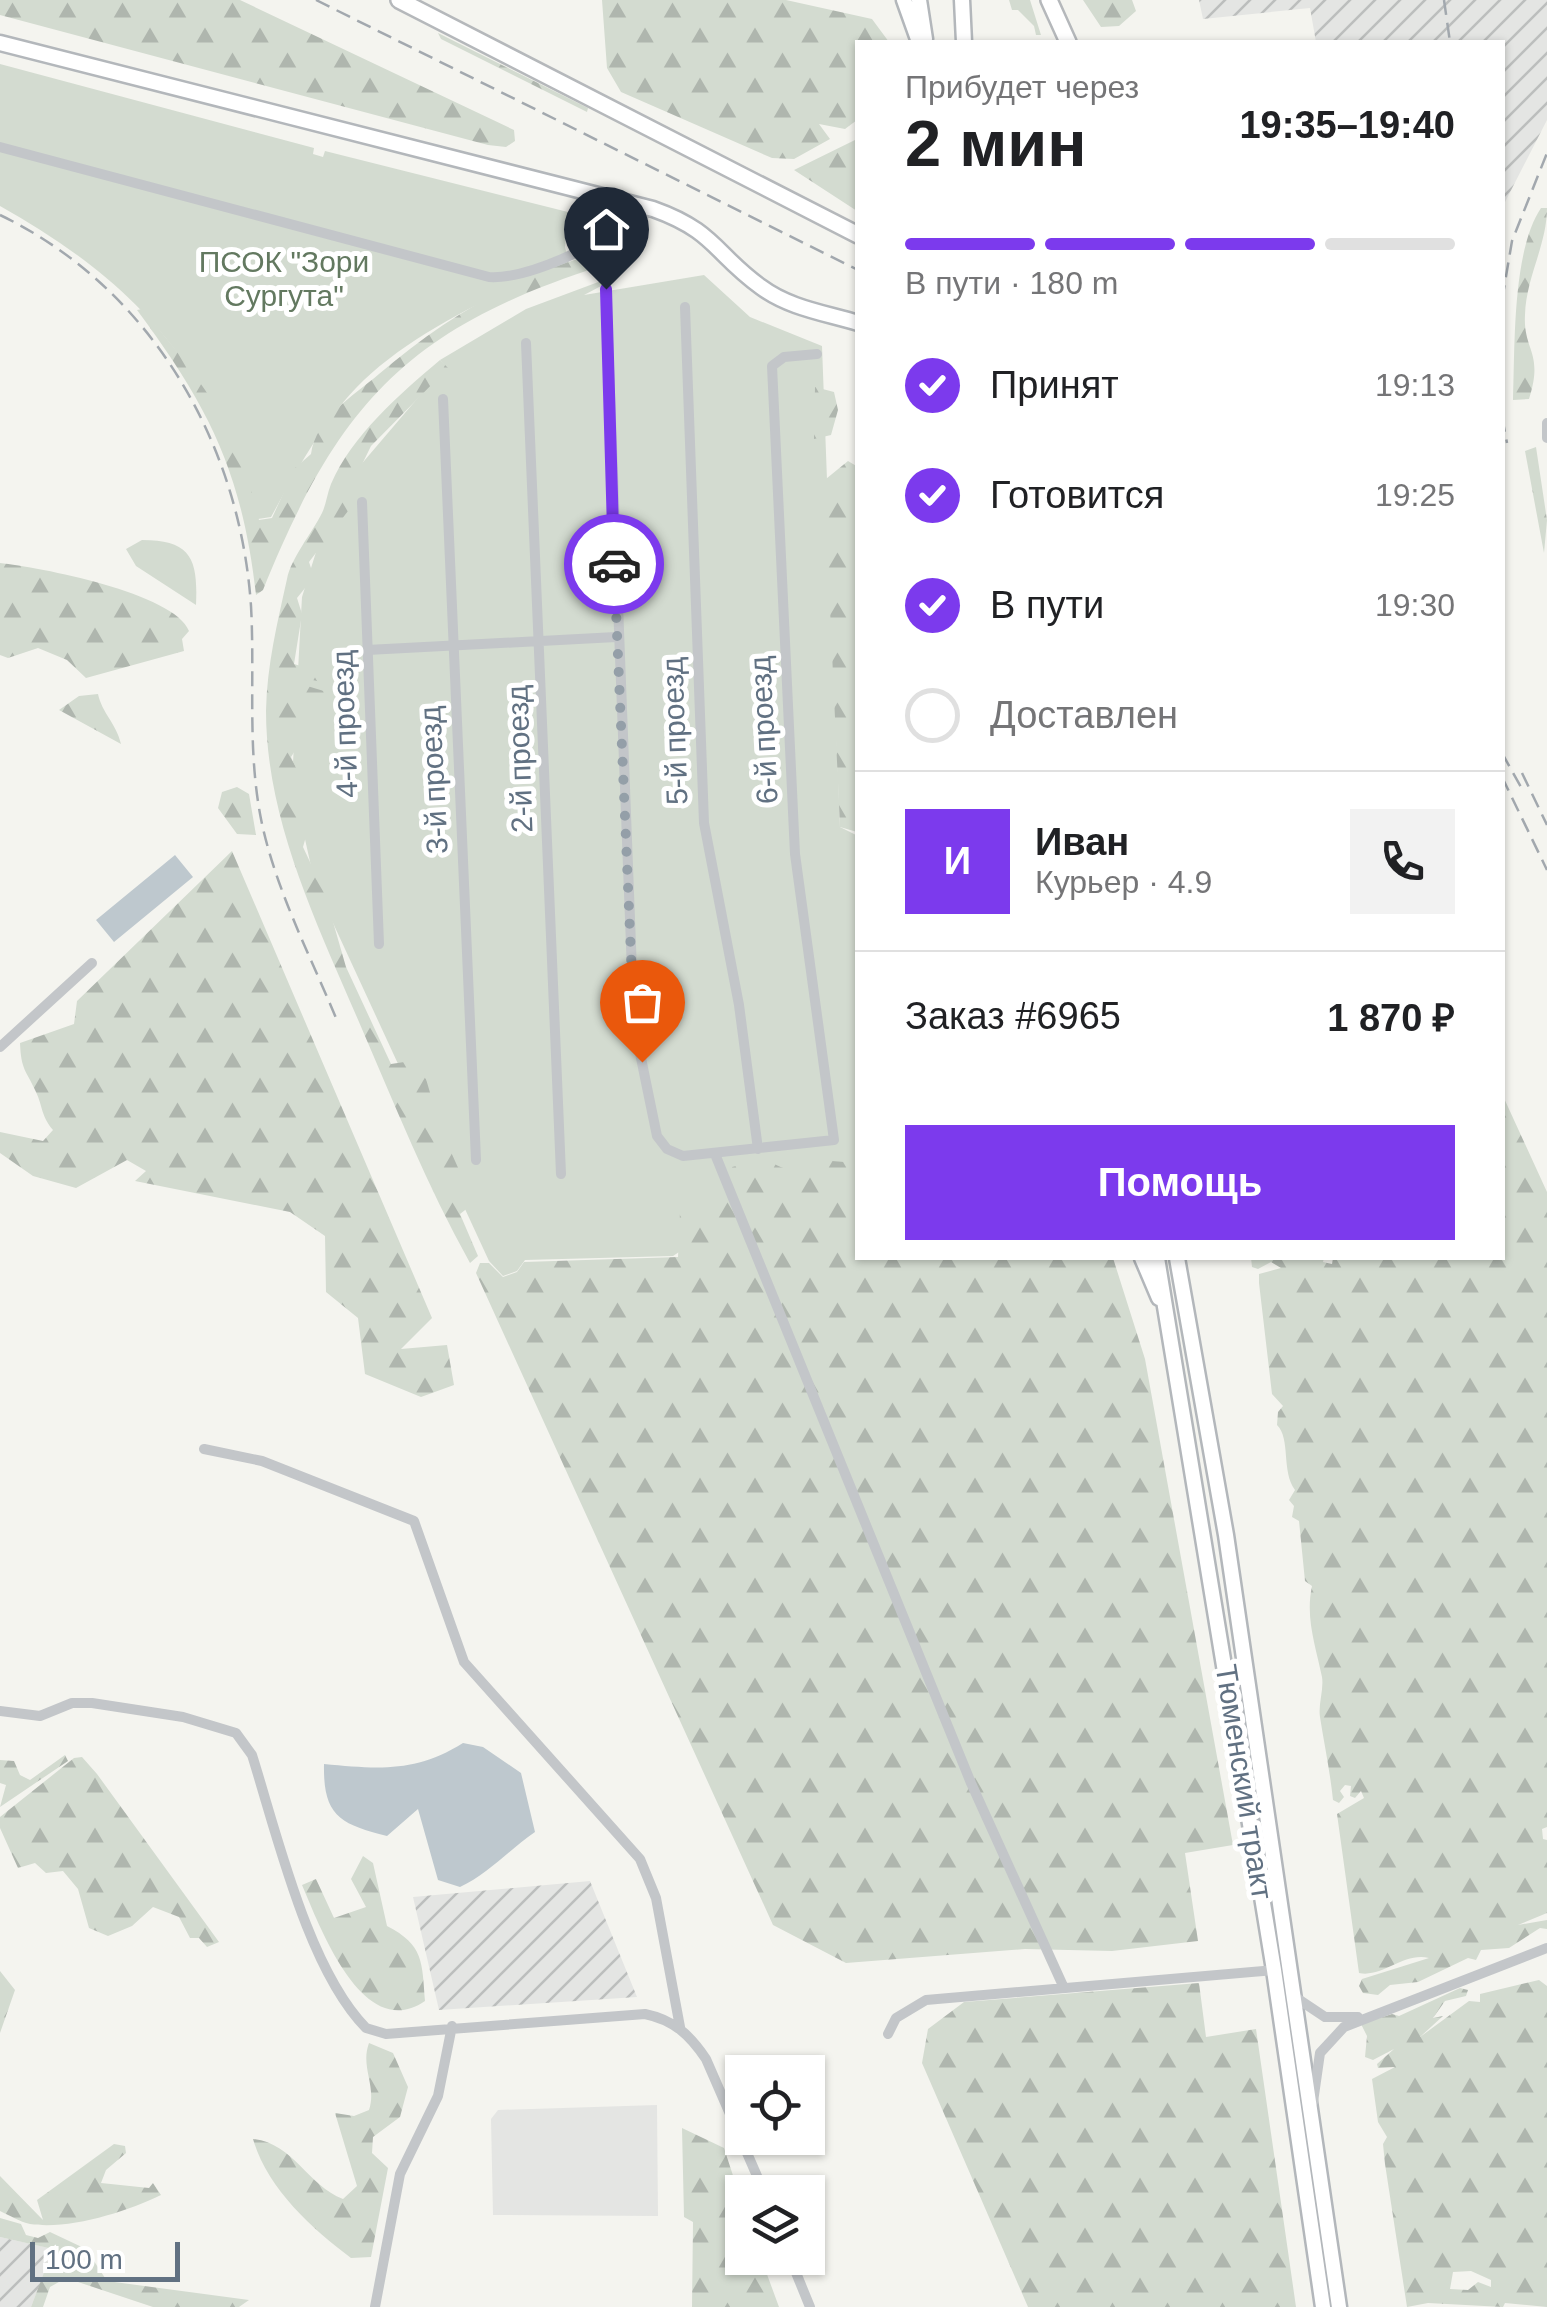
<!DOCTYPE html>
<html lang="ru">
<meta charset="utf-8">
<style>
:root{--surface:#fff;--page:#f2f2f2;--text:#202124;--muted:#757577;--line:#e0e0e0;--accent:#7c3aed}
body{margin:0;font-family:Helvetica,sans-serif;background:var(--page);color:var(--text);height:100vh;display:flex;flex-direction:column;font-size:38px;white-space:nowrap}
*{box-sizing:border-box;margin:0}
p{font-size:32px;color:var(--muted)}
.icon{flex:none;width:55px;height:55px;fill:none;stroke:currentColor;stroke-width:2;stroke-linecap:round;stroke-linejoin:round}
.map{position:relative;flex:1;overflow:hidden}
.sheet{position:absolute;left:855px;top:40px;width:650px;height:1220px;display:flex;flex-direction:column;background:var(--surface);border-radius:0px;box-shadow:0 2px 8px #0004}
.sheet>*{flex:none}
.controls{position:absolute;left:725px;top:2055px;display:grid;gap:20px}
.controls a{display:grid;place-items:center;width:100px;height:100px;border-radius:0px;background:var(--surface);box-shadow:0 2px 8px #0004;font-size:50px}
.scale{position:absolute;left:30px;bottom:25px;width:150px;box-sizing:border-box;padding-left:10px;border:5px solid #617182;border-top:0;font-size:28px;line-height:35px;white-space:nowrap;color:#617182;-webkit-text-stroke:8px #fff;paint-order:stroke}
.pin{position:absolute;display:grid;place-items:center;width:85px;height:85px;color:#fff;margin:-102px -42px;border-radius:50% 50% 50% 0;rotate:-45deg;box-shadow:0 0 10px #0007}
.pin .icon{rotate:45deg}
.courier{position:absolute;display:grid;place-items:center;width:100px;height:100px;margin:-50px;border:8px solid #7c3aed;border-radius:50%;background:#fff;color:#222;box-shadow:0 2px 12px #0007}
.summary em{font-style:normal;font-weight:700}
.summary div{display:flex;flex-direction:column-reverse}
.summary{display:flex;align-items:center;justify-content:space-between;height:170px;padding:0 50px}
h1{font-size:65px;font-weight:700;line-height:75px}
.bar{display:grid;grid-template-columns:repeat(4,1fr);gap:15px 10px;align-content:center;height:120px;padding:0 50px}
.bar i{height:12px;border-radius:8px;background:var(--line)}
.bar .selected{background:var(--accent)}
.bar p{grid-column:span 4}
.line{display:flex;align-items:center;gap:25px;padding:0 50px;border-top:2px solid var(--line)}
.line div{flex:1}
.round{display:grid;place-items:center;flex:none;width:105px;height:105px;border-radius:0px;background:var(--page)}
ol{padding:0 50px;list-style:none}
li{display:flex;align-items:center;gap:30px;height:110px}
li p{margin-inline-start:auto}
li .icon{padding:10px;border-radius:50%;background:var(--accent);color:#fff;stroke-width:4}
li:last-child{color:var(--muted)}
li i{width:55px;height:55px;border:5px solid var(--line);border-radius:50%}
.action{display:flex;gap:20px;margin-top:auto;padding:20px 50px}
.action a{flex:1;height:115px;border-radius:0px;background:var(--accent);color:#fff;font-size:40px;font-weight:700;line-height:115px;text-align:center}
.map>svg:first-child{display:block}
.built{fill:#e4e5e3}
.industrial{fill:url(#industrial-furrows)}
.green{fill:#d3dbd0}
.forest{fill:url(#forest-firs);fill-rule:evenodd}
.water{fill:#bec8ce}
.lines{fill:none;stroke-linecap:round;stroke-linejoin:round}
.major-casing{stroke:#b3b7bb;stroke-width:19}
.highway-casing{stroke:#b5b8bb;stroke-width:20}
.minor{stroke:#c3c6c9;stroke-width:10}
.major{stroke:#fff;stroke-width:14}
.highway{stroke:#fff;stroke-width:15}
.rail{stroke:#a2a8ae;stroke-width:2.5;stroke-dasharray:15 8;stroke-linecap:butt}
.done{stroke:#949fa8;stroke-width:10;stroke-dasharray:0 18}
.route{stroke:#7c3aed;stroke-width:12}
.labels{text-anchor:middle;stroke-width:10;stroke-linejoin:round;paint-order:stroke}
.park-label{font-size:30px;fill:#637960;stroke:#fff}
.street-label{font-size:30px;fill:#617182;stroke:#fff}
</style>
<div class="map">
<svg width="1547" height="2307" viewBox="0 0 1547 2307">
<defs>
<pattern id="industrial-furrows" width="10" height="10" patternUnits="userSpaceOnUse" patternTransform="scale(2.5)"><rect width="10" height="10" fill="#e4e5e3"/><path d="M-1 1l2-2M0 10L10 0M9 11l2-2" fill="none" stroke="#bcbebd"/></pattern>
<pattern id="forest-firs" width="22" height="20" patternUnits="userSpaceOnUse" patternTransform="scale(2.5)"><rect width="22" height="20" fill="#d3dbd0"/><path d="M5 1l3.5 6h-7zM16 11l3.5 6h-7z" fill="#afb6ae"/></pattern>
</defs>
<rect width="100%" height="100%" fill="#f4f4ef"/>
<!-- built -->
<path class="built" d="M657 2105 658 2216 493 2215 491 2119 498 2110Z"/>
<!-- industrial -->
<path class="industrial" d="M1199 0H1547V120L1503 206 1502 42H1316L1310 8 1203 19Z
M590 1881 637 1997 439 2010 413 1897Z
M0 2237 54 2249 31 2307H0Z"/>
<!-- green -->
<path class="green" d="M0 64 314 148 313 154 323 157 325 151 568 212 565 247 569 263C499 292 409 333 356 388 320 426 296 472 271 517L258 519C237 473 214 405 186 365 138 295 73 247 0 206Z
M704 275 750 317 822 346 840 827 858 836 857 1174 750 1205 673 1256 525 1260 517 1271 503 1276 489 1261 315 884 292 781 302 597 321 536 347 481 445 366 440 360 526 309 601 281 603 285 584 295Z
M142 540C192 540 198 560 196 605L136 566 126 549Z"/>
<!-- forest -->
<path class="forest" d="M0 0H240L514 130 515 141 506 147 488 145 0 15Z
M602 0H786L872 19 889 42H858L857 120 845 129 819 124 830 139 794 159 772 158 621 92 607 68Z
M1009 0H1030L1041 35H1036L1034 26 1018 10H1012Z
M1083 0H1132L1136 11 1119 26 1101 27Z
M438 33 588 108 587 112 441 39Z
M857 139V211L794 170Z
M1541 208H1547C1547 245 1526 277 1525 315 1523 351 1544 352 1529 399L1513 400C1515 348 1512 251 1541 208Z
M583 257 600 258 601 266C408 328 338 404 263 590L256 595C242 472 209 407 137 310L142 309C181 355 220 403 243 460 250 479 253 501 259 520L272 518 295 468 311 454C316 418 353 396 379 374 442 320 506 282 583 257Z
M440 360 448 368 371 446 350 489 348 511 309 562 314 577 297 598 302 614 294 664 314 670 328 667 322 682 303 678 304 685 327 692 318 701 300 700 303 712 314 716 304 722 307 732 291 757 302 781 297 787 303 799 325 796 332 811 307 833 303 847 325 894 346 967 391 1064 411 1061 426 1079 441 1130 474 1203 460 1214 478 1256 470 1263C427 1186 394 1103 359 1022 317 924 266 820 266 711 267 665 277 624 287 579 291 558 312 533 322 513 326 505 327 494 331 484 352 435 400 394 440 360Z
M815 387 834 392 838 410 831 435 814 439Z
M1536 447 1547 520 1544 553 1525 451Z
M848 461 858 467 857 832 840 827 828 565 820 532 821 483Z
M0 563C38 567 175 593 189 631L182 639 184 651 86 678 67 660 38 648 8 658 0 655Z
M98 694C102 713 116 723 121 744L59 710 79 696Z
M237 787 249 794 256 835 237 834 218 808 222 792Z
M232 851 432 1318 401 1349 447 1345 454 1385 421 1397 365 1374 358 1318 326 1292 325 1236 290 1212 135 1181 146 1171 127 1160 76 1188 33 1176 0 1153V1132L43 1141 53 1130C41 1116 43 1107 36 1092 26 1070 21 1070 20 1043L74 1024 77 1001Z
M1503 1096 1547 1192V1827L1542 1829 1543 1839 1547 1840V1913L1518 1925 1547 1920V1929L1540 1928 1509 1948 1481 1950 1476 1960 1468 1958 1418 1982 1390 1985 1378 1995 1363 1993 1359 1986 1362 1979 1429 1958C1403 1952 1383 1978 1359 1973L1337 1814 1364 1798 1361 1791 1355 1798 1350 1796 1351 1786 1345 1785 1340 1791 1344 1797 1339 1803 1333 1800C1330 1771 1324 1743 1320 1717 1318 1704 1324 1690 1322 1677 1316 1647 1305 1618 1312 1586L1305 1581 1299 1521 1292 1517 1294 1506 1289 1500 1295 1490C1281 1471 1291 1439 1277 1425L1278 1412 1283 1406 1272 1394 1259 1283V1274L1281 1268 1271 1262 1258 1269 1252 1267 1251 1258H1324L1323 1262 1332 1264 1333 1258H1502Z
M767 1159C786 1173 800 1173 819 1160L857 1163 858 1258H1113L1145 1359 1233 1845 1185 1853 1198 1941 1112 1951 1025 1949 846 1963 773 1925 476 1273 480 1263H489L503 1277 517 1272 524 1262 678 1257 680 1212 713 1194 741 1201 732 1167Z
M65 1755 68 1761 0 1807 6 1785 0 1783V1760L14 1761 20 1775 30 1780Z
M82 1757 97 1774 219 1942 207 1947 199 1938H190L179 1917 153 1907 132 1926 108 1936 89 1928 78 1889 63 1871 46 1873 35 1863 18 1868 0 1828V1817L74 1758Z
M363 1856 373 1863 387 1926C424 1945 422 1962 425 2001 363 2044 320 1927 302 1885L316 1879 334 1918 366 1907 351 1879Z
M0 1971 15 1990 0 2033Z
M1539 1980 1547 1986V2307L1505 2303 1503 2307 1428 2303 1407 2307 1385 2164 1383 2144 1387 2137 1378 2122 1372 2079 1395 2067 1378 2068 1377 2064 1394 2049 1373 2060 1365 2057 1367 2036 1361 2024 1392 2014 1399 2016 1460 1988 1468 1990 1466 1996 1445 2001 1433 2018 1443 2016 1420 2037 1469 2001 1480 2002V1994ZM1471 2271 1491 2280V2287L1478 2282 1468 2290 1450 2289 1453 2272Z
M1199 1983 1206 2037 1256 2029 1296 2307H1028L922 2063 928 2029 964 2002Z
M369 2043 393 2053 408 2087 400 2117 373 2137 372 2153 388 2168 371 2257 351 2258C311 2228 267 2188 253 2139 293 2143 308 2186 343 2199L357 2186 335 2113 354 2116 369 2110C377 2086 360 2067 369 2043Z
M682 2128 724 2148 742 2203V2258H761L779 2307H692L693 2222 684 2217Z
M114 2144 125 2146 126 2153 106 2170 101 2183 149 2188 153 2183 161 2195C126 2212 69 2230 30 2224 20 2222 9 2215 0 2211V2176L43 2220 37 2200Z
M0 2218 21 2224 26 2235 38 2238 50 2232 86 2249 107 2281 249 2300 239 2307H153L66 2278 50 2287 43 2307H31L53 2249 0 2237Z"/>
<!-- water -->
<path class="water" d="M175 855 193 877 114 942 96 920Z
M463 1743 483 1747 521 1773 535 1832C509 1850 488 1874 460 1887L438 1880 418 1809 387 1836C339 1824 323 1815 324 1764 378 1769 415 1773 463 1743Z"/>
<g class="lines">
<!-- major casing -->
<g class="major-casing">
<path id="major" d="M904 0 919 42
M919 0 925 39
M962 0 964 42
M0 43 653 209C715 231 715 254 761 287 789 308 825 313 858 323
M1142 1258 1159 1298
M1157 1258 1274 1970 1323 2307
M1177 1258 1226 1535 1339 2307"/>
</g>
<!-- highway casing -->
<g class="highway-casing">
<path id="highway" d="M399 0 858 235
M1049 0 1068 42"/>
</g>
<!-- minor -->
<path class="minor" d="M0 147 489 277C534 280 615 235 653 209
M606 289 634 1024 657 1136 667 1149 683 1156 834 1140 795 854 772 366 784 357 817 354
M685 307 704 823 739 1005 758 1149
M526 343 561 1174
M443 399 476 1160
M1547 423V438
M362 502 379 944
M367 650 616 637
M0 1047 92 963
M715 1154 971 1783 1064 1988
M204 1449 262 1461 414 1521 464 1662 640 1859 656 1898 680 2027
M0 1711 40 1716 72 1703H92L183 1717 236 1733 252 1755C277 1834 308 1969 366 2028L386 2034 645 2014C674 2020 690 2035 706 2059L764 2192
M1295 1997 1325 2017H1358
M888 2034 896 2018 926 2000 1274 1970
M1313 2102 1320 2053 1344 2027 1547 1948
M790 2258 810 2307
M375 2307 400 2174 438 2096 452 2026"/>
<!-- major -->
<use href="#major" class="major"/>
<!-- highway -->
<use href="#highway" class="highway"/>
<!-- rail -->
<path class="rail" d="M316 0 858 270
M1444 0 1450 42
M0 215C150 287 240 442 251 606 255 677 247 748 261 819 275 888 309 953 336 1018
M1502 300 1512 241 1547 153
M1502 417 1507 443
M1502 753 1522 789
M1522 773 1547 825
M1502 777 1547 870"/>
</g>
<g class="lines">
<!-- done -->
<path class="done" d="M614 564 634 1024 642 1062"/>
<!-- route -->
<path class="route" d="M606 289 614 564"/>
</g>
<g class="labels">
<!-- park labels -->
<g class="park-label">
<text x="284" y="272">ПСОК "Зори<tspan x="284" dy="34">Сургута"</tspan></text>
</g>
<!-- street labels -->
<g class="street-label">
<text transform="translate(345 724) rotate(-92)" y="10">4-й проезд</text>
<text transform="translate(764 730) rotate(-93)" y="10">6-й проезд</text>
<text transform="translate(675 731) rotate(-92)" y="10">5-й проезд</text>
<text transform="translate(520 759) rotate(-92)" y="10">2-й проезд</text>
<text transform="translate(434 780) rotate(-93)" y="10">3-й проезд</text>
<text transform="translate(1244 1782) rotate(81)" y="10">Тюменский тракт</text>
</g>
</g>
</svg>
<div class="controls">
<a><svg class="icon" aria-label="locate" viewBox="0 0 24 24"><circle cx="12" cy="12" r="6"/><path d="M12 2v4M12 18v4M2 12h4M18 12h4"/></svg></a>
<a><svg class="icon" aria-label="layers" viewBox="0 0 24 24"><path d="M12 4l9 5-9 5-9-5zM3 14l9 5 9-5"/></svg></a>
</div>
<div class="scale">100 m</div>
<div class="pin" style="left:642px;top:1062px;background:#ea580c"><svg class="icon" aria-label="bag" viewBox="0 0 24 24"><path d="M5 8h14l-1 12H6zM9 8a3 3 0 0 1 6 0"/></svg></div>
<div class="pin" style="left:606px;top:289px;background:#1f2937"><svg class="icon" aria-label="home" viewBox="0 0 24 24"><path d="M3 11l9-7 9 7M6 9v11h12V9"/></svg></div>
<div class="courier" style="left:614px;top:564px"><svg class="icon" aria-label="car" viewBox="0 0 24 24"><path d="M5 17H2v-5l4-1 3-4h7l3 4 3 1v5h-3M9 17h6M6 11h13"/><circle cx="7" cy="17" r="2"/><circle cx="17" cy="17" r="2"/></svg></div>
<section class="sheet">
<div class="summary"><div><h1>2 мин</h1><p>Прибудет через</p></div><em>19:35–19:40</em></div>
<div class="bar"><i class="selected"></i><i class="selected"></i><i class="selected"></i><i></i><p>В пути · 180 m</p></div>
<ol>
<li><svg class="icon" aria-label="check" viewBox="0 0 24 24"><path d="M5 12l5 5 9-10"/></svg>Принят<p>19:13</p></li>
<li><svg class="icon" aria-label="check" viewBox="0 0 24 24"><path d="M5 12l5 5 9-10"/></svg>Готовится<p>19:25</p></li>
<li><svg class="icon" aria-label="check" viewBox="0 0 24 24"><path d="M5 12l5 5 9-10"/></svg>В пути<p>19:30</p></li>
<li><i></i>Доставлен</li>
</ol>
<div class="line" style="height:180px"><b class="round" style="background:var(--accent);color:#fff">И</b><div><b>Иван</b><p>Курьер · 4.9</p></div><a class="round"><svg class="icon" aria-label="phone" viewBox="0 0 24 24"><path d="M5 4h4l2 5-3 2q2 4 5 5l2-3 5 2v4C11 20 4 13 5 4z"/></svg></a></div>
<div class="line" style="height:130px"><div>Заказ #6965</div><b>1 870 ₽</b></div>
<div class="action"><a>Помощь</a></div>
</section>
</div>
